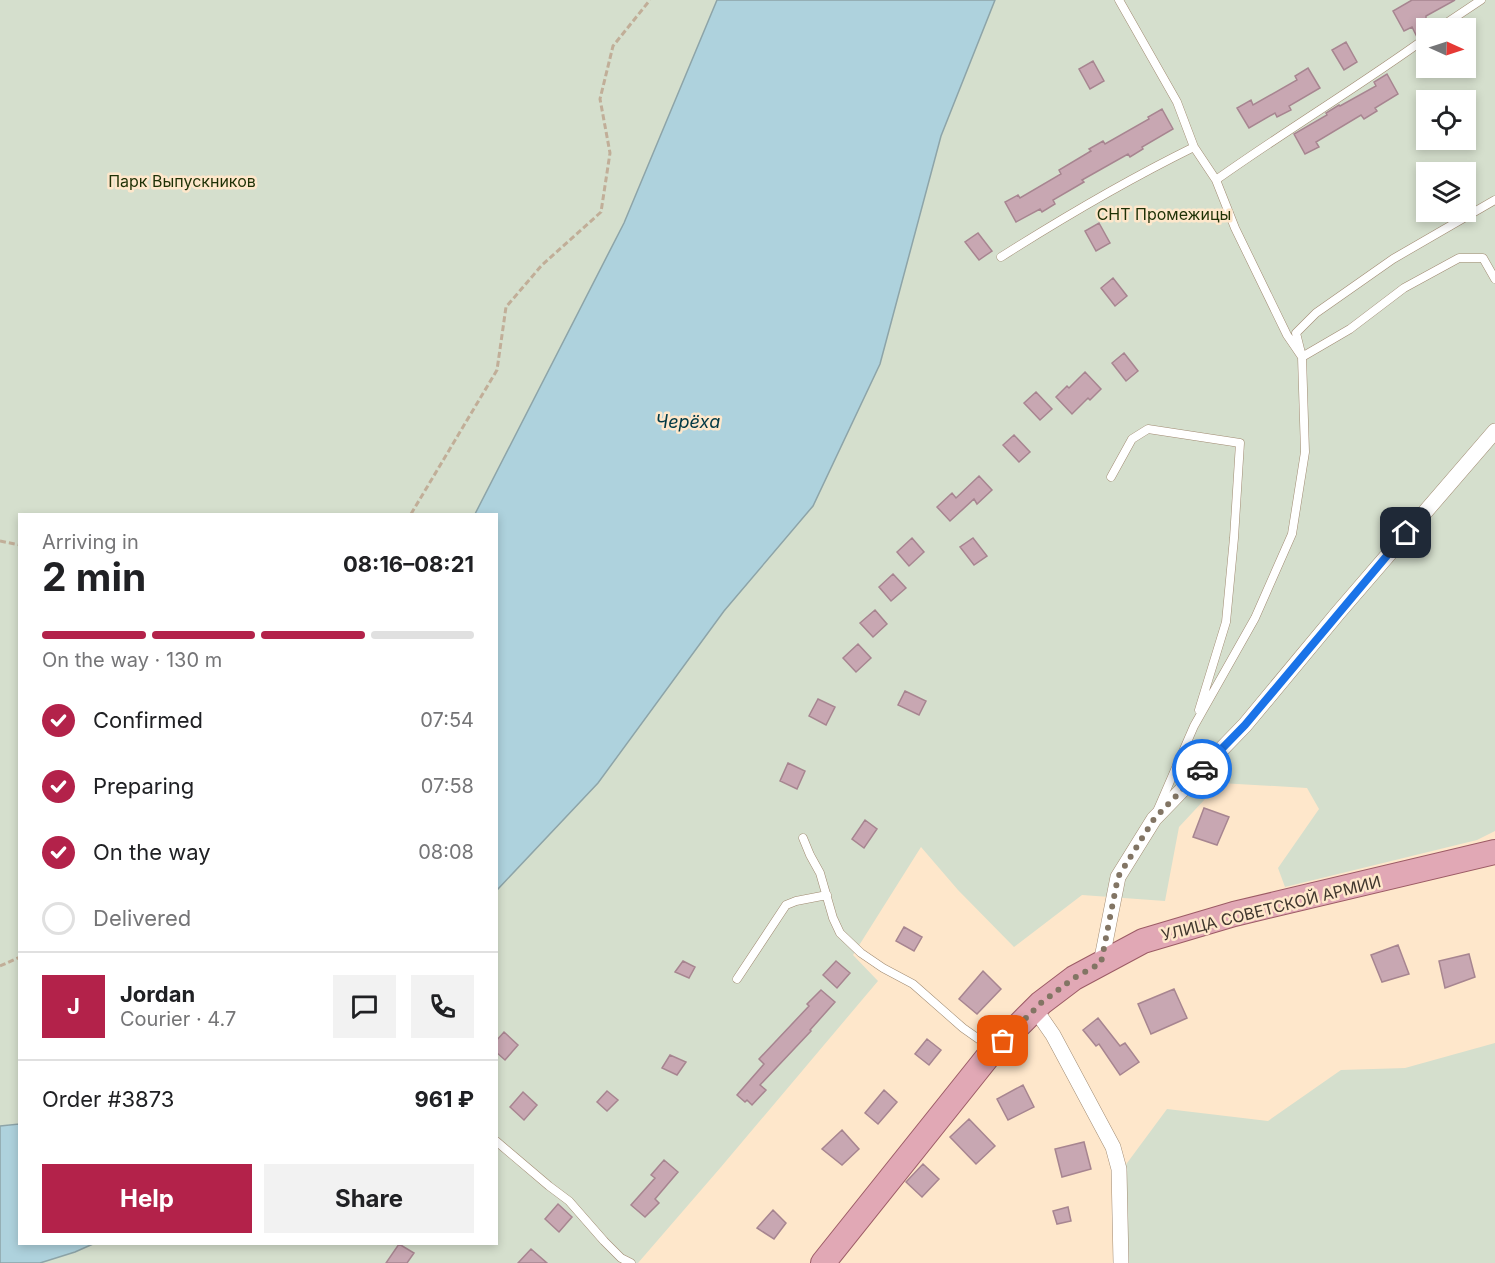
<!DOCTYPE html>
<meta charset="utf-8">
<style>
:root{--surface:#fff;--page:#f2f2f2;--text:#202124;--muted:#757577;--line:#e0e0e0;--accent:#b3224a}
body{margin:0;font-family:Inter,sans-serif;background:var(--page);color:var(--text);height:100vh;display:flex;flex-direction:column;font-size:22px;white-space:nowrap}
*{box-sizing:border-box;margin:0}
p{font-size:20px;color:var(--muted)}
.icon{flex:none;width:33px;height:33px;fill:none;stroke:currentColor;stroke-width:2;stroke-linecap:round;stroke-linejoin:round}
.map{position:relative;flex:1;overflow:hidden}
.panel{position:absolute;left:18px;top:513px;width:480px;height:732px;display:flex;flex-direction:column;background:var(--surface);border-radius:0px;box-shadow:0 3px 9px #0003}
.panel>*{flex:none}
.needle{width:39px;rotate:93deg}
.tools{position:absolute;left:1416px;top:18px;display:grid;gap:12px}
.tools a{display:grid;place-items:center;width:60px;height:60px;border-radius:0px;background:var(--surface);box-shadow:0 3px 9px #0003;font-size:30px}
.pin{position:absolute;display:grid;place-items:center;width:51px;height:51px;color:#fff;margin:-26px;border-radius:12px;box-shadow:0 3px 9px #0006}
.courier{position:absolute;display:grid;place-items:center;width:60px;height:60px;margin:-30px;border:4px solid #1a73e8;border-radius:50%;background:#fff;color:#222;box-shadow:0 2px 8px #0007}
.headline em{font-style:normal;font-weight:700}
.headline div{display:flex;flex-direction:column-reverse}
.headline{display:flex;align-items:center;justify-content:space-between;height:102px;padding:0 24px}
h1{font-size:39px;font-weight:700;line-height:45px}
.bar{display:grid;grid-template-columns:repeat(4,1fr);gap:9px 6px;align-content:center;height:72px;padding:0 24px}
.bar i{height:8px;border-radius:4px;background:var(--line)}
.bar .on{background:var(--accent)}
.bar p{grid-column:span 4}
.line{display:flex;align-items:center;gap:15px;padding:0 24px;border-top:2px solid var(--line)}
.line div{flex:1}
.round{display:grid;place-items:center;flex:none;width:63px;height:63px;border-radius:0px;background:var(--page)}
ol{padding:0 24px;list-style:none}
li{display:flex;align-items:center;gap:18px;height:66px}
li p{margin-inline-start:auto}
li .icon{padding:6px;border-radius:50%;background:var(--accent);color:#fff;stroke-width:4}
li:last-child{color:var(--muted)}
li i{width:33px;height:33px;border:3px solid var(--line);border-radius:50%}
.primary-button{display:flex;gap:12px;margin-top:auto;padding:12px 24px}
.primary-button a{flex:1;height:69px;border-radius:0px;background:var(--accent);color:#fff;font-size:24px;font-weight:700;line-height:69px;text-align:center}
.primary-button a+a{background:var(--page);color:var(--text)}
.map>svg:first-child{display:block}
.green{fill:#d5dfcd;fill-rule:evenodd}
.water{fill:#aed2dd;stroke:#8da4a8;stroke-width:1.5}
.building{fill:#c8a7b2;stroke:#a78590;stroke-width:1.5}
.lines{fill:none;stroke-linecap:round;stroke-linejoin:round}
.service-casing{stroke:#a08a71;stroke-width:9}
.minor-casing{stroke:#a08a71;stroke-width:16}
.primary-casing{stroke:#9c5b65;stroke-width:26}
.path{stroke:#c1ae98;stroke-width:3;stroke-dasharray:6 3;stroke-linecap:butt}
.service{stroke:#fff;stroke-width:8}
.minor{stroke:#fff;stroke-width:15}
.primary{stroke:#e1a8b5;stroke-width:24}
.done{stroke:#827564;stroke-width:6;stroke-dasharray:0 10.8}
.route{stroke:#1a73e8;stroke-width:8}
.labels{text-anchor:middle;stroke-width:5;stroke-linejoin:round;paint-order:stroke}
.park-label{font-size:16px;fill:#1e3106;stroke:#fee7cb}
.street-label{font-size:16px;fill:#40372d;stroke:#fee7cb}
.water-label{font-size:18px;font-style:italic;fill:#003945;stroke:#fee7cb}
</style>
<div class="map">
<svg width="1495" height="1263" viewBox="0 0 1495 1263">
<rect width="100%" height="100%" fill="#fee7cb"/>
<!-- green -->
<path class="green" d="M0 0H717L624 223 475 514H20V1124L0 1126Z
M995 0H1495V831L1477 840 1285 887 1278 868 1319 809 1307 788 1220 783 1179 827 1165 901 1082 895 1014 947 958 890 921 847 853 955 878 981 721 1167 638 1263H40L75 1252 93 1244H496L497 890 598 783 724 611 813 506 941 136ZM1426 28H1466V68H1426ZM1426 100H1466V140H1426ZM1426 172H1466V212H1426Z
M1495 1043V1263H1118L1116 1178 1167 1109 1268 1121 1341 1070 1405 1068Z"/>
<!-- water -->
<path class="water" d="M717 0H995L941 136 880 364 813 506 724 611 598 783 497 890 496 514H475L624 223Z
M19 1124 20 1244H93L75 1252 40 1263H0V1126Z"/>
<!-- building -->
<path class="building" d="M1412 0H1455L1426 16V32L1417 37 1412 27 1404 31 1393 11Z
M1346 42 1357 62 1344 70 1332 50Z
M1093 61 1104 81 1090 89 1079 69Z
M1308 68 1320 88 1289 106 1291 110 1277 117 1275 113 1249 128 1237 108 1251 100 1253 105 1297 80 1295 76Z
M1387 74 1398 94 1375 108 1377 111 1364 119 1361 115 1316 142 1319 147 1305 154 1294 134 1327 115 1326 113 1339 105 1340 106 1376 86 1374 82Z
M1162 109 1173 129 1142 147 1143 149 1130 157 1128 154 1082 180 1084 182 1053 200 1055 204 1042 212 1040 209 1016 222 1005 202 1018 195 1020 198 1061 174 1059 170 1091 151 1089 149 1103 141 1105 144 1149 119 1148 117Z
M1099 223 1110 243 1096 251 1085 231Z
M978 233 992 251 979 260 965 242Z
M1113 278 1127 296 1115 306 1101 288Z
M1124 353 1138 371 1126 381 1112 363Z
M1085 372 1101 389 1090 400 1088 398 1072 414 1056 397 1067 386 1069 388Z
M1036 392 1052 409 1040 420 1024 403Z
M1014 435 1030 452 1019 462 1003 445Z
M979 476 992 490 977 504 974 499 950 521 937 507 952 493 956 498Z
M912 538 924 552 909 566 897 552Z
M973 538 987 556 974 565 960 547Z
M893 574 906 588 891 601 879 587Z
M875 610 887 624 873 637 860 623Z
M858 644 871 658 856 672 843 658Z
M905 691 926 701 919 715 898 705Z
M818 699 835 707 826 725 809 716Z
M788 763 805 771 797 789 780 781Z
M1204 808 1229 817 1217 845 1193 837Z
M865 820 877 829 864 848 852 839Z
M904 927 922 937 914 951 896 941Z
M1398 945 1409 974 1382 982 1371 955Z
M1469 954 1475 977 1445 988 1439 961Z
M683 961 695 967 689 978 675 972Z
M836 961 850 973 837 988 823 975Z
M983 971 1001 989 977 1014 959 999Z
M1174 989 1187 1018 1151 1034 1138 1004Z
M821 990 835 1002 810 1030 811 1031 760 1085 766 1090 752 1105 747 1100 745 1102 737 1095 764 1064 759 1059 809 1006 807 1004Z
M1098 1018 1120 1046 1125 1043 1139 1062 1120 1075 1099 1044 1096 1046 1083 1030Z
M504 1032 518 1045 505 1060 496 1052V1041Z
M927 1039 941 1050 929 1065 915 1054Z
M670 1055 686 1062 677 1075 662 1068Z
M1023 1085 1034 1107 1008 1120 997 1099Z
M884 1090 897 1102 878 1124 865 1113Z
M607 1091 618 1100 607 1111 597 1102Z
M523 1092 537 1105 524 1120 510 1107Z
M969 1119 995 1146 976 1164 950 1137Z
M842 1130 859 1149 842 1165 822 1149Z
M1084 1142 1091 1169 1062 1177 1055 1149Z
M664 1160 678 1172 655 1199 659 1203 645 1217 631 1205 655 1178 651 1175Z
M923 1164 939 1179 922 1197 906 1182Z
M558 1204 572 1217 559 1232 545 1219Z
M1068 1207 1071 1221 1057 1224 1053 1211Z
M773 1210 786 1223 774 1239 757 1228Z
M399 1244 414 1253 407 1263H386Z
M531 1249 547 1263H518Z"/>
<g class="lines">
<!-- service casing -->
<g class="service-casing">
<path id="service" d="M1119 0 1177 102 1194 147 1216 180 1235 228 1287 335 1302 357 1305 452 1292 534 1255 618 1194 726 1158 809
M1439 28 1481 0
M1216 180C1285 131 1358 87 1426 38
M1495 200 1393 259 1316 313 1296 333 1302 357 1350 329 1404 288 1459 258H1483L1495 279
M1001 257C1064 217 1127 180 1194 147
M1111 477 1132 439 1148 429 1240 443 1234 538 1226 622 1199 710
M803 838 810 855 820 873 833 918 840 933 861 953 883 968 913 984 963 1028 990 1047
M737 979 786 905 796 901 827 895
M496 1141 549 1186 569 1201 604 1241 621 1258 631 1263"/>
</g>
<!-- minor casing -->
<g class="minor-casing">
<path id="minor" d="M1101 963 1118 877 1154 819 1245 725 1338 613 1495 431
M1035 1009 1053 1035 1113 1147 1119 1169 1121 1263"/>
</g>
<!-- primary casing -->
<g class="primary-casing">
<path id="primary" d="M823 1263 990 1054 1041 1003 1074 978 1143 941 1234 914 1495 852"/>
</g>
<!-- path -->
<path class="path" d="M411 514 497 370 506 307 542 265 601 212 610 153 600 99 613 46 650 0
M0 541 20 545
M0 966 20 957"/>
<!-- service -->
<use href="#service" class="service"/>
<!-- minor -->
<use href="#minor" class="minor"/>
<!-- primary -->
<use href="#primary" class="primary"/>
</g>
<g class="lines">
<!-- done -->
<path class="done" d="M1003 1041 1041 1003 1074 978 1101 963 1118 877 1154 819 1202 769"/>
<!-- route -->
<path class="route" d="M1202 769 1245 725 1406 533"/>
</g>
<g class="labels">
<!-- park labels -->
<g class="park-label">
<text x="182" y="187">Парк Выпускников</text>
<text x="1164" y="220">СНТ Промежицы</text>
</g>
<!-- street labels -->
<g class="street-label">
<text transform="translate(1271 908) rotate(-14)" y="6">УЛИЦА СОВЕТСКОЙ АРМИИ</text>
</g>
<!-- water labels -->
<g class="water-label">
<text x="688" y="428">Черёха</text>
</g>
</g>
</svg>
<div class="tools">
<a><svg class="needle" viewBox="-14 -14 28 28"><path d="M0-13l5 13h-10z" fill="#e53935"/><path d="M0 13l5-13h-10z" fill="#757577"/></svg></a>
<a><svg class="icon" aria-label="locate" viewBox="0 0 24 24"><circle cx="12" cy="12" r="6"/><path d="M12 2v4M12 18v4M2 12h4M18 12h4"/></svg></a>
<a><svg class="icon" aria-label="layers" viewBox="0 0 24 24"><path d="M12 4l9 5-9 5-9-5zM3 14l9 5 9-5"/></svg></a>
</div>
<div class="pin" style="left:1003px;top:1041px;background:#ea580c"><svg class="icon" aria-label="bag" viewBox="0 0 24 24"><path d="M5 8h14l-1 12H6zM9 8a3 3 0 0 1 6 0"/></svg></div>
<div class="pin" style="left:1406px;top:533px;background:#1f2937"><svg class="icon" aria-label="home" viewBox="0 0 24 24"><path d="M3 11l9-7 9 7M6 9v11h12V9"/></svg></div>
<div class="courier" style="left:1202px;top:769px"><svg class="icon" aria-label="car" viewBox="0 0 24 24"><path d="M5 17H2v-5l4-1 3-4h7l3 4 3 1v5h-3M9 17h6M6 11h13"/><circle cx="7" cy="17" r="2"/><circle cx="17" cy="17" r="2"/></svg></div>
<section class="panel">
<div class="headline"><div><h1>2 min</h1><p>Arriving in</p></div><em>08:16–08:21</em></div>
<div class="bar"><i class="on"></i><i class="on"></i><i class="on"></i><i></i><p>On the way · 130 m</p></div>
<ol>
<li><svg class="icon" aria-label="check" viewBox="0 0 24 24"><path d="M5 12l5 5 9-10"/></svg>Confirmed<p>07:54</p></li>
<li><svg class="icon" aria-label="check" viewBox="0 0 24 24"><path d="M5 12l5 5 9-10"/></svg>Preparing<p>07:58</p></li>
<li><svg class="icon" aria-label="check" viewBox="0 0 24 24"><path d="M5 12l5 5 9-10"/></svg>On the way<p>08:08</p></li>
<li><i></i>Delivered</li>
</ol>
<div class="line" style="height:108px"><b class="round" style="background:var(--accent);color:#fff">J</b><div><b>Jordan</b><p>Courier · 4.7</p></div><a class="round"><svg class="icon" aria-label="chat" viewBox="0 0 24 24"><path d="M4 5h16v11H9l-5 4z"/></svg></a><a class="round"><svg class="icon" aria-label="phone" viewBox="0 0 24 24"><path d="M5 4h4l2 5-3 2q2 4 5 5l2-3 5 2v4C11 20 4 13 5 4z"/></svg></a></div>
<div class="line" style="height:78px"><div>Order #3873</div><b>961 ₽</b></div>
<div class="primary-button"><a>Help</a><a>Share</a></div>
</section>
</div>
